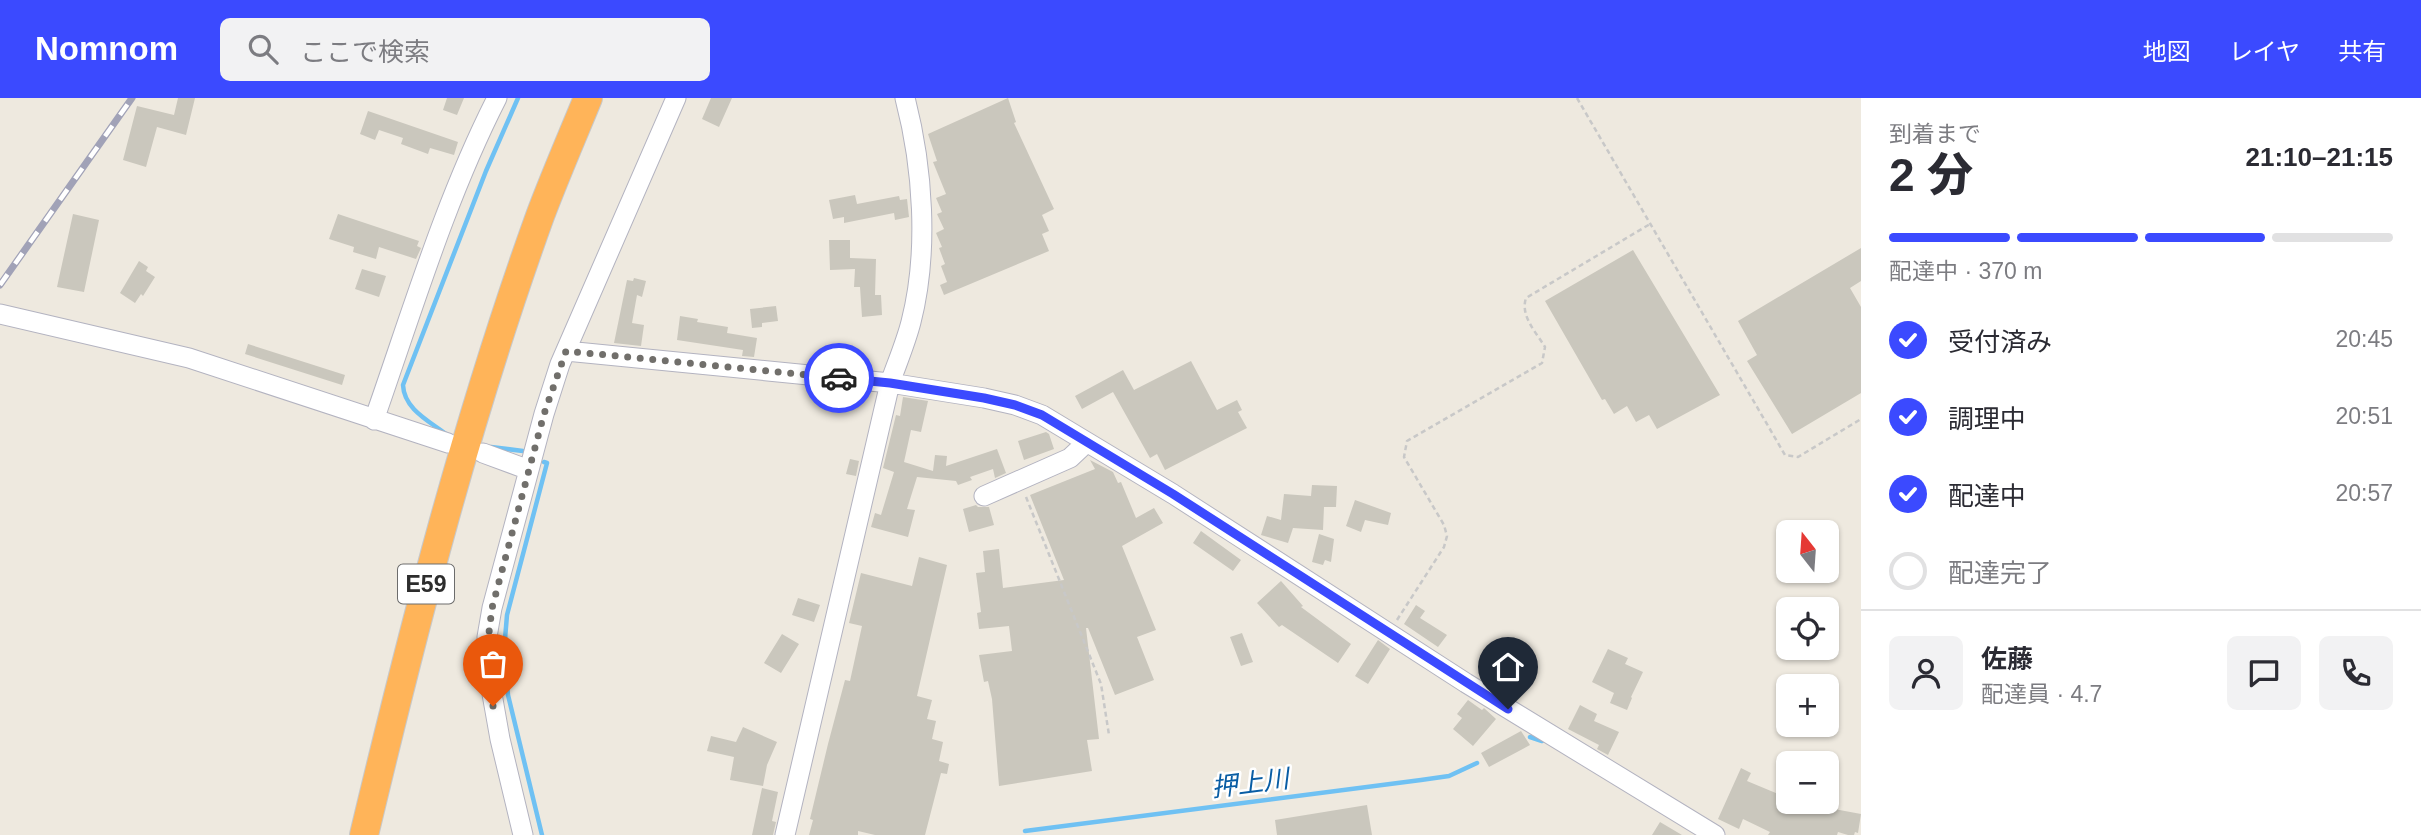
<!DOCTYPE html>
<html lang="ja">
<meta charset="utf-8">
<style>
:root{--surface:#fff;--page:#f2f2f3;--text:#2b2b33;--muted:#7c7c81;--line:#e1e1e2;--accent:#3b4aff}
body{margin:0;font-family:Helvetica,"Noto Sans JP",sans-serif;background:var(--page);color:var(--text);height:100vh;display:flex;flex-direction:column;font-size:26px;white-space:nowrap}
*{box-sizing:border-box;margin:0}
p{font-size:23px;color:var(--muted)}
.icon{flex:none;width:38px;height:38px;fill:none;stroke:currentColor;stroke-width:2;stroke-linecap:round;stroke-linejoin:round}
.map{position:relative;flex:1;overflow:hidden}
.details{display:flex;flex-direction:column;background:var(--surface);width:560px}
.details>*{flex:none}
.needle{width:46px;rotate:343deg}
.tools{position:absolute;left:1776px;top:422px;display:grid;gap:14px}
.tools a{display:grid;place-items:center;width:63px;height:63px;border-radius:10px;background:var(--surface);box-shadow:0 2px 5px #0004;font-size:35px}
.pin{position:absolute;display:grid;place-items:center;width:60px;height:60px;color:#fff;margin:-72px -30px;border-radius:50% 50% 50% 0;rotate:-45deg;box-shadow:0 0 7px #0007}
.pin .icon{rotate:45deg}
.courier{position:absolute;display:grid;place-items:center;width:70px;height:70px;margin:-35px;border:5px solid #3b4aff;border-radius:50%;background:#fff;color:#222;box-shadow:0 2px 9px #0007}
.headline em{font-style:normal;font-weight:800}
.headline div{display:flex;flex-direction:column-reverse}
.headline{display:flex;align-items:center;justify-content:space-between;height:119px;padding:0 28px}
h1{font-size:46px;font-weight:800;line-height:52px}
.bar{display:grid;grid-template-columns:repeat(4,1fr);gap:10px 7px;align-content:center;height:84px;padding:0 28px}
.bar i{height:9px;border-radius:5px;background:var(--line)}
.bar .active{background:var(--accent)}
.bar p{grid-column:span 4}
.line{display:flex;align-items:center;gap:18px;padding:0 28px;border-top:2px solid var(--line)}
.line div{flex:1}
.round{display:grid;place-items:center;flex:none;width:74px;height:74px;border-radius:10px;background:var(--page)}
ol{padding:0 28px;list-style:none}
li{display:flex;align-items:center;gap:21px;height:77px}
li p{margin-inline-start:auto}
li .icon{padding:7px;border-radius:50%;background:var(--accent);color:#fff;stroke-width:4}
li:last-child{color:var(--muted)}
li i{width:38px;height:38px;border:4px solid var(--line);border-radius:50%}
header{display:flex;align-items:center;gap:42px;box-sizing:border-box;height:98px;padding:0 35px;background:var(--accent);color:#fff}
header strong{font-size:33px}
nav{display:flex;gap:38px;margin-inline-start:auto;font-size:24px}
.search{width:490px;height:63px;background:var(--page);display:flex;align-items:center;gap:18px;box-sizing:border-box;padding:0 24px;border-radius:10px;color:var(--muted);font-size:26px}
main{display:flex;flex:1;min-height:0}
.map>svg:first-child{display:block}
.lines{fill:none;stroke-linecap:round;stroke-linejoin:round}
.stream{stroke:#6fc1f3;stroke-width:4.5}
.building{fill:#cac7bd}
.minor-casing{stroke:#b3b3c0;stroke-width:21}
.highway-casing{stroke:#c8c8c8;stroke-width:30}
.path{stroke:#c8c8c8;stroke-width:2.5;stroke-dasharray:5 3.5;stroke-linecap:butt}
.minor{stroke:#fff;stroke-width:19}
.highway{stroke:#ffb459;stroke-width:28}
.rail-casing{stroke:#a1a2b7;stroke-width:7}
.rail{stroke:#fff;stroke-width:4.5;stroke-dasharray:13;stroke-linecap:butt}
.done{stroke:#716f6b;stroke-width:7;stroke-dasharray:0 12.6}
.route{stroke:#3b4aff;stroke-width:9}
.labels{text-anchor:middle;stroke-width:5;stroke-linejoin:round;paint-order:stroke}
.shield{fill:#fff;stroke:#6c6c6c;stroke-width:2}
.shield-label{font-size:23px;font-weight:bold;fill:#2d2d2d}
.water-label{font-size:26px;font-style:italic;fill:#095da4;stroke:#fff}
</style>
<header>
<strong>Nomnom</strong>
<div class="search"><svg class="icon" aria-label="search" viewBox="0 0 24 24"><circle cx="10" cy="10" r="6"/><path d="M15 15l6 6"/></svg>ここで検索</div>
<nav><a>地図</a><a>レイヤ</a><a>共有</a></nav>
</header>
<main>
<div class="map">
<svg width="1861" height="737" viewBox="0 0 1861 737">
<rect width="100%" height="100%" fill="#eee9df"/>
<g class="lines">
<!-- stream -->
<path class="stream" d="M446 336C429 323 404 311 403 287L486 73 518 0
M491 349 523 353
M1530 639 1542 643
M1025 733 1421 682 1449 678 1477 665
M542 737 508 597 504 553 507 517 547 365 544 364"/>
</g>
<!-- building -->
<path class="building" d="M178 0H195L186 37 157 29 146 69 123 62 137 8 174 17Z
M447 0H464L457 17 443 12Z
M711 0H732L719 29 702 21Z
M1008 0 1016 24 1014 25 1054 111 1042 117 1049 133 1042 136 1049 153 944 197 940 187 947 184 941 168 945 166 939 150 942 149 936 135 944 131 937 116 942 114 936 100 946 96 933 64 937 63 928 36Z
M368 13 458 44 454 57 430 50 428 56 401 46 403 40 379 32 375 42 360 36Z
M855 97 857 106 899 98 900 102 907 101 909 119 895 122 894 115 844 125V119L833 121 829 102Z
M73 116 99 122 84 194 57 189Z
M338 116 419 143 417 148 421 150 416 161 379 149 376 161 353 154 354 149 329 141Z
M829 142H850V160L876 161 875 197H881L882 217 862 219 860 189H854L855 171 830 172Z
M1861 150V183L1850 190 1861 209V295L1792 336 1747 263 1757 257 1738 223Z
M1633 152 1720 297 1657 331 1649 317 1636 324 1627 308 1614 316 1605 301 1602 302 1545 203Z
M139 163 148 169 146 173 155 179 143 198 141 196 135 205 120 195Z
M362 171 386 178 379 199 355 191Z
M634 180 646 183 642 199 637 197 632 225 644 227 641 248 614 245 627 182 633 183Z
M776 208 778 223 762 225V229L752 230 750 211Z
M680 218 698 221 697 224 728 229 727 235 757 240 754 259 742 258 743 252 677 242Z
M248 246 345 277 342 287 245 256Z
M1191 263 1217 312 1237 302 1242 312 1238 314 1247 330 1165 372 1157 356 1150 360 1113 294 1082 311 1075 298 1123 272 1134 292Z
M903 299 928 303 921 334 911 332 904 364 933 373 935 357 947 358 946 368 997 351 1006 375 995 380 993 371 970 379 972 382 958 387 956 383 917 379 907 411 915 412 908 439 871 429 875 415 881 417 894 374 883 370 896 317 900 318Z
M1046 334 1049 336 1054 351 1024 362 1018 343Z
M850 361 859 363 856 378 846 376Z
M1090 362 1113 374 1118 385 1121 384 1136 420 1154 410 1163 425 1122 448 1156 532 1137 539 1154 582 1115 597 1088 530H1086L1099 641 1087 642 1092 673 999 688 992 601 988 583 984 584 979 557 1012 553 1009 528 979 531 977 515 981 514 976 475 985 474 983 453 999 451 1003 490 1064 482 1030 397 1095 371Z
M1312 387 1337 388 1336 409H1324L1323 432 1293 430 1288 445 1261 437 1267 418 1281 422 1284 396 1311 398Z
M1355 402 1391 415 1388 427 1365 422 1361 434 1346 428Z
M976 407 978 409H989L994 427 969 434 963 411Z
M1201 433 1241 462 1233 473 1193 445Z
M1319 436 1334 441 1331 464 1325 462 1323 467 1312 464Z
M919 459 947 467 917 598 932 602 927 621 936 623 932 641 943 644 939 663 949 666 947 676 941 675 925 737H875L858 733V737H809L813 722 810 721 828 646 845 582 850 583 862 528 849 525 861 475 912 488Z
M1281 483 1303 508 1301 509 1351 546 1338 565 1282 527 1279 529 1257 505Z
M798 500 820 507 814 524 792 517Z
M1416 507 1425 513 1420 520 1447 537 1438 549 1404 526Z
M1242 535 1253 564 1241 568 1230 539Z
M782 536 799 546 781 575 764 565Z
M1378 542 1390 551 1368 586 1355 578Z
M1608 551 1628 560 1625 566 1643 574 1631 599 1632 600 1627 612 1610 605 1614 595 1592 584Z
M1468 602 1482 612 1484 610 1496 621 1473 648 1453 631 1462 620 1457 616Z
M1580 607 1597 616 1594 623 1619 634 1608 657 1597 651 1599 647 1568 631Z
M743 629 777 644 767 667 763 688 730 682 734 659 707 653 711 638 736 644Z
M1521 633 1530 647 1489 669 1481 655Z
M1741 670 1751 675 1747 683 1788 700V704L1818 705V708L1861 716 1858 735 1855 734 1854 737H1848L1838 734 1837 737H1768L1770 734 1743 721 1739 731 1718 721Z
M762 690 778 694 772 723 776 724 773 737H752Z
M1367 707 1372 737H1277L1275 722Z
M1660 724 1682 737H1652Z"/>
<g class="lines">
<!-- minor casing -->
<g class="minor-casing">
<path id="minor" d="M0 216 189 260 448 345
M566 253 890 285 984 300 1015 307 1042 317 1173 396 1466 585 1715 737
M374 322C412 214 445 102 497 0
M483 355 529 372
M984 398 1070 360 1087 344
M523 737 500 641 489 579 487 539 492 510 544 316 560 266 676 0
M785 737 890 285C897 265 906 244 911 224 929 154 923 69 905 0"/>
</g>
<!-- highway casing -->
<g class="highway-casing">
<path id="highway" d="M364 737C414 528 467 320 540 118 555 78 572 39 588 0"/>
</g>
<!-- path -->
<path class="path" d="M1577 0 1785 357 1798 359 1861 321
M1026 399 1101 586 1109 637
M1397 522 1444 449 1447 438 1444 427 1404 359 1407 343 1542 265 1545 249C1536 234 1520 218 1526 200L1650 126"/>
<!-- minor -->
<use href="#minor" class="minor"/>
<!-- highway -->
<use href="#highway" class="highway"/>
<!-- rail casing -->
<g class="rail-casing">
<path id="rail" d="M0 187 132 0"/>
</g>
<!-- rail -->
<use href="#rail" class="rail"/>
</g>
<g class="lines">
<!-- done -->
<path class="done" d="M493 608 486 559 492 510 544 316 566 253 839 280"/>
<!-- route -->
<path class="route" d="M839 280 890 285 984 300 1015 307 1042 317 1173 396 1508 611"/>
</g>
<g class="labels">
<!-- shield labels -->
<rect class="shield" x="398" y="466.5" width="56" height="39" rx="5"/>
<g class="shield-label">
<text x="426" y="494">E59</text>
</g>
<!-- water labels -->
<g class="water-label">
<text transform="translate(1250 685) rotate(-7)" y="9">押上川</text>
</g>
</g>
</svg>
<div class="tools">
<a><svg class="needle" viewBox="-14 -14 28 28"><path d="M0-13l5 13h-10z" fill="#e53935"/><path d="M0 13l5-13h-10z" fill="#7c7c81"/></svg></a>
<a><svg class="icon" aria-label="locate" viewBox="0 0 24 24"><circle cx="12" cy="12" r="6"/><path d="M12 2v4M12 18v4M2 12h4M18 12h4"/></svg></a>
<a>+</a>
<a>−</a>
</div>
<div class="pin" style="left:493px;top:608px;background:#ea580c"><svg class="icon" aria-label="bag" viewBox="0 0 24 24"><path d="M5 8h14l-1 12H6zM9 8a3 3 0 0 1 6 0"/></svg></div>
<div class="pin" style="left:1508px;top:611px;background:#1f2937"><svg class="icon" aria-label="home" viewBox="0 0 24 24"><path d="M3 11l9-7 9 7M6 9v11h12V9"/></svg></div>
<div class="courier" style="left:839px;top:280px"><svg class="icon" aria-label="car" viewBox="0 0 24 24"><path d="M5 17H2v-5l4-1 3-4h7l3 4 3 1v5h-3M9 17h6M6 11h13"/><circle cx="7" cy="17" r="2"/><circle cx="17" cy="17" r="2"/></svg></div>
</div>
<section class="details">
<div class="headline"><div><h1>2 分</h1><p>到着まで</p></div><em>21:10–21:15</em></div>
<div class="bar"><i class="active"></i><i class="active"></i><i class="active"></i><i></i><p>配達中 · 370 m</p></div>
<ol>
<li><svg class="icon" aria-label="check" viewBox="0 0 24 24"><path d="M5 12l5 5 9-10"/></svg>受付済み<p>20:45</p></li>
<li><svg class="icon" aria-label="check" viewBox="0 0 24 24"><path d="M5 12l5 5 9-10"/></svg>調理中<p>20:51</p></li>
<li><svg class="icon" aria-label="check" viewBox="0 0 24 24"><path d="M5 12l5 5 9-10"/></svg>配達中<p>20:57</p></li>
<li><i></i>配達完了</li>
</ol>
<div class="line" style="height:126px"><a class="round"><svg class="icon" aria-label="person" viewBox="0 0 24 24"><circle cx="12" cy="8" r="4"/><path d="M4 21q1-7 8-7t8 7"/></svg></a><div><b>佐藤</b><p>配達員 · 4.7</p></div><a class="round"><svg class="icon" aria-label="chat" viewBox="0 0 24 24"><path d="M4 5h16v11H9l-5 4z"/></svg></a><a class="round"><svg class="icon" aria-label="phone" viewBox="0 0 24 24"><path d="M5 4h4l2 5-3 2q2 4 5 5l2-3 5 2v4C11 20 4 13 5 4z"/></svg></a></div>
</section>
</main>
